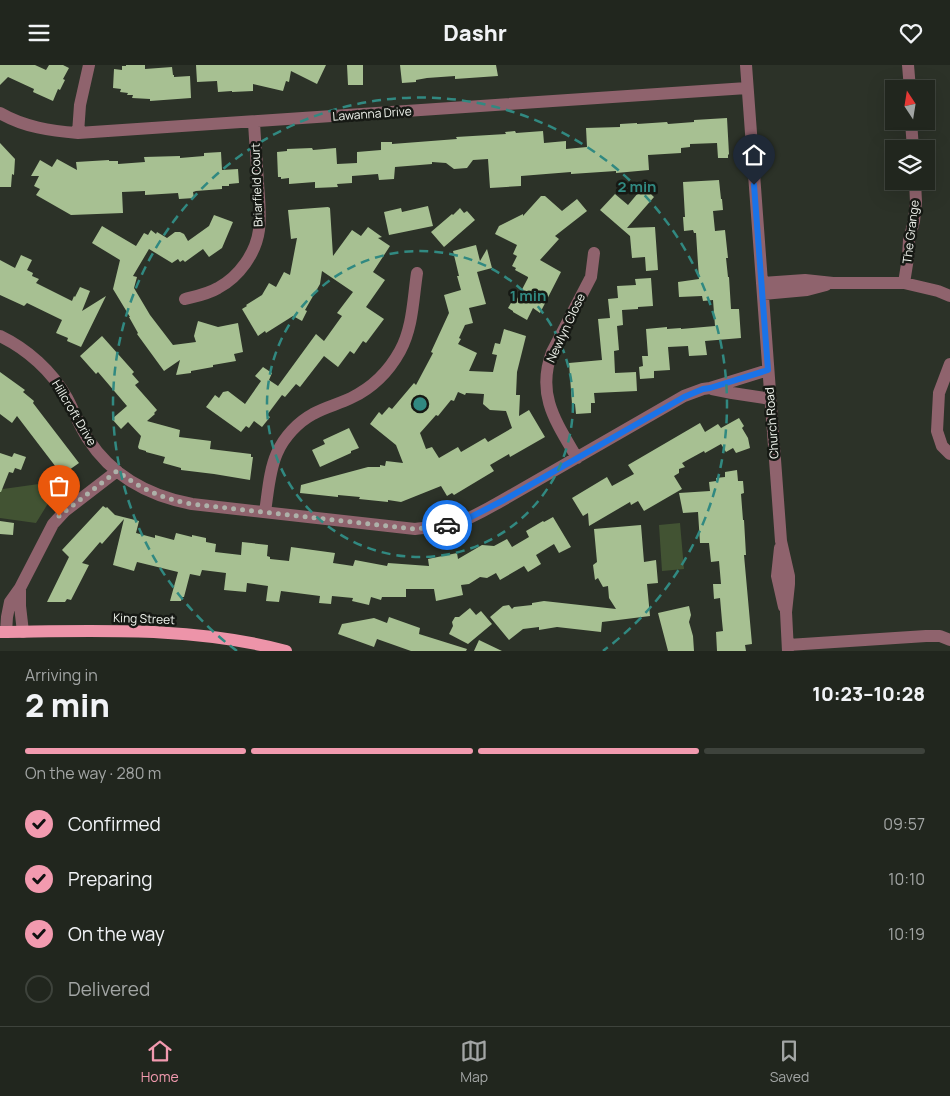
<!DOCTYPE html>
<meta charset="utf-8">
<style>
:root{--surface:#21261e;--page:#2d322b;--text:#f1f3f6;--muted:#a2a5a4;--line:#3e433c;--accent:#f29aaf}
body{margin:0;font-family:Manrope,sans-serif;background:var(--page);color:var(--text);height:100vh;display:flex;flex-direction:column;font-size:19px;white-space:nowrap}
*{box-sizing:border-box;margin:0}
p{font-size:16px;color:var(--muted)}
.icon{flex:none;width:28px;height:28px;fill:none;stroke:currentColor;stroke-width:2;stroke-linecap:round;stroke-linejoin:round}
.map{position:relative;height:586px;overflow:hidden}
.side{display:flex;flex-direction:column;background:var(--surface);flex:1}
.side>*{flex:none}
.needle{width:32px;rotate:348deg}
.controls{position:absolute;left:885px;top:15px;display:grid;gap:10px}
.controls a{display:grid;place-items:center;width:50px;height:50px;border-radius:0px;background:var(--surface);box-shadow:0 5px 20px #0002,0 0 0 1px var(--line);font-size:25px}
.pin{position:absolute;display:grid;place-items:center;width:42px;height:42px;color:#fff;margin:-51px -21px;border-radius:50% 50% 50% 0;rotate:-45deg;box-shadow:0 0 5px #0007}
.pin .icon{rotate:45deg}
.courier{position:absolute;display:grid;place-items:center;width:50px;height:50px;margin:-25px;border:4px solid #1a73e8;border-radius:50%;background:#fff;color:#222;box-shadow:0 1px 6px #0007}
.head em{font-style:normal;font-weight:800}
.head div{display:flex;flex-direction:column-reverse}
.head{display:flex;align-items:center;justify-content:space-between;height:85px;padding:0 25px}
h1{font-size:32px;font-weight:800;line-height:38px}
.bar{display:grid;grid-template-columns:repeat(4,1fr);gap:8px 5px;align-content:center;height:60px;padding:0 25px}
.bar i{height:6px;border-radius:4px;background:var(--line)}
.bar .active{background:var(--accent)}
.bar p{grid-column:span 4}
ol{padding:0 25px;list-style:none}
li{display:flex;align-items:center;gap:15px;height:55px}
li p{margin-inline-start:auto}
li .icon{padding:5px;border-radius:50%;background:var(--accent);color:#111;stroke-width:4}
li:last-child{color:var(--muted)}
li i{width:28px;height:28px;border:2px solid var(--line);border-radius:50%}
header{display:flex;justify-content:space-between;align-items:center;height:65px;padding:0 25px;background:var(--surface);font-size:22px;font-weight:800}
.dock{display:flex;justify-content:space-around;align-items:center;height:70px;border-top:1px solid var(--line);background:var(--surface);font-size:14px;color:var(--muted)}
.dock a{display:grid;justify-items:center;gap:2px}
.dock .active{color:var(--accent)}
.map>svg:first-child{display:block}
.green{fill:#425333}
.building{fill:#a7c092;fill-rule:evenodd}
.lines{fill:none;stroke-linecap:round;stroke-linejoin:round}
.minor{stroke:#8f636d;stroke-width:12}
.major{stroke:#ed94a9;stroke-width:12}
.done{stroke:#adb1a9;stroke-width:5;stroke-dasharray:0 9}
.route{stroke:#1a73e8;stroke-width:6}
.ring{fill:none;stroke:#318981;stroke-width:2.5;stroke-dasharray:9 6}
.labels{text-anchor:middle;stroke-width:5;stroke-linejoin:round;paint-order:stroke}
.street-label{font-size:12px;fill:#f2f6ef;stroke:#161914}
.centre{fill:#318981;stroke:#161914;stroke-width:2.5}
.ring-label{font-size:15px;text-anchor:middle;font-weight:bold;fill:#318981;stroke:#161914;stroke-width:5;stroke-linejoin:round;paint-order:stroke}
</style>
<header><svg class="icon" aria-label="menu" viewBox="0 0 24 24"><path d="M4 6h16M4 12h16M4 18h16"/></svg>Dashr<svg class="icon" aria-label="heart" viewBox="0 0 24 24"><path d="M12 20l-8-8c-3-5 5-10 8-4 3-6 11-1 8 4z"/></svg></header>
<div class="map">
<svg width="950" height="586" viewBox="0 0 950 586">
<rect width="100%" height="100%" fill="#2c3228"/>
<!-- green -->
<path class="green" d="M46 418 55 427 36 458 0 453V423L3 424Z
M680 458 684 504 662 506 659 460Z"/>
<!-- building -->
<path class="building" d="M0 0H35L46 5 49 0H63L69 3 63 14 65 15 60 25 58 24 53 36 33 27 34 24 8 12 0 20Z
M126 0H145V4L172 2 173 10H174V12L190 11 191 33 150 36V34L132 33 133 30H127L128 28 120 27 121 24 113 23 114 4 122 5V1H126Z
M196 0H326L317 19 291 6 289 17 286 16 283 26 253 19V26L232 27V26L218 27 217 16 197 17Z
M347 0H363V20H348Z
M400 0H496L498 11 455 14V11L427 13 416 15V17L402 18Z
M727 53 729 89 728 90V93H718L717 78 690 79V82L681 83V88L648 90 649 105 616 108V106L571 109V107L521 111V121L490 123 488 94 473 95 467 103 454 104 446 98 432 97V99L395 102 394 114 379 115 378 109 352 111V118L337 119 338 122 315 123V117L289 119V113L281 114V112H278L277 87 287 86V84L312 83 313 85 336 83 337 99 357 98V87L381 85V77H392V79L457 74 456 72 506 69 505 67 515 66 516 68 543 66 544 78 566 76V84L587 82 586 63 620 62V59L637 58V59L667 57 668 59 694 57V55Z
M0 78 15 94 14 110 12 109 11 122H0Z
M221 87 222 105 238 104 239 118 229 119V121H222V124L196 126 193 127 194 133 179 134 178 128 145 130V126L122 127 123 148 71 150 36 130 40 124 34 121 39 111H31L40 95 52 102 57 94 77 105 76 97 109 95V96H118V99L145 97 144 92 180 91V93L204 91V88Z
M719 115 721 134H722L723 145 713 146 715 166 725 165 728 193H726L728 212H729L731 244H739L741 273 705 276 707 290 689 291 688 281 668 282 670 305 654 306V313L640 314 639 302 643 301 642 291H648L646 264 667 262V264L681 263V264L715 261 713 235 703 236 702 231 679 232 678 217 699 214 696 168H694L693 165 684 166 683 152H685L683 117Z
M643 122 654 132 627 163 655 162 658 205 646 206 645 192 632 193 630 171 600 145 615 129 628 140Z
M541 131H545L562 146 577 134 587 146 555 171 559 174 540 195 561 207 540 248 533 243 527 255 513 247V246L508 243 514 233 517 234 528 213V212L515 205 516 203 512 201 517 191 513 189 517 180 495 169 499 161 523 149V151Z
M428 141 433 161 389 170 384 147 401 143 402 147Z
M328 142 330 143 333 191 352 165 361 171 368 162 382 172 378 173 390 181 373 207 385 215 366 242 384 254 366 278 363 276 354 289 350 286 338 302 324 291 300 322 296 319 285 332 282 330 267 350 270 352 262 362 254 356 249 363 246 361 241 367 206 342 215 330 219 333 223 327 228 326 245 339 261 316 255 311 263 302 272 308 269 315 278 321 316 269 324 276 342 251 337 248 353 227 322 206 320 219 305 245 307 246 302 256 293 251 266 268 265 266 258 271 242 244 247 241 246 240 262 230 269 218 276 222 284 207 290 210 297 173 291 174 288 145Z
M460 143 464 148 467 146 475 155 444 182 431 167 452 149 453 150Z
M214 150 233 157 222 183 209 192 203 184 185 197 183 195 180 197 178 194 172 198 149 184 133 211 137 212 134 223 150 250 173 280 196 277 194 271 198 256 218 262 238 258 243 287 234 289 236 296 213 300V302L191 306V308L176 310 180 295 164 306 137 269 138 268 129 252H130L113 224 120 195 92 178 102 161 136 181 144 168 148 170 151 165 156 169 157 167 167 173 175 167H180L184 169 188 176 209 161Z
M476 180 480 196 487 184 492 203 477 207 486 239 469 243 473 258 465 260 459 273 461 274 458 279 477 288 469 306 493 307 497 290 492 289 495 278 500 279 504 264 526 271 517 307 516 330H520L519 351 529 345 545 372 510 392 509 389 490 400 494 406 454 430 452 428 447 431 441 421 401 437 388 435V437L359 434 360 432 338 430V432L300 428 301 420 368 402H380V400L385 401 386 396 403 398 396 380 370 359 379 347 382 350 389 342 392 344 414 318 416 320 433 288 431 287 449 248 444 230 461 225 457 211H459L453 186ZM458 327 465 330 466 328 484 329 483 339 490 345 506 346 512 363 488 377 485 373 461 387 458 382 439 393 432 382 426 384 420 368 436 350 438 351 451 335 454 336Z
M21 190 32 195 27 205 33 208 32 211 39 214 36 218 72 236 74 231 75 232 80 222 90 226 82 246 106 231 81 282 67 276 68 273 56 268 62 255 27 238 24 241 0 230V195L15 203Z
M651 213 653 241 638 242V244L622 245 623 260 617 261 619 285 614 286 615 308 636 307 637 326 594 328 595 338H591V348L576 349 575 339H572L569 298 602 295 598 254 610 253 608 234 618 233 617 221 636 220 635 214Z
M102 271 134 307 132 309 139 317 135 320 157 345 154 348 155 349 147 356 180 365 179 372 211 376 210 384 251 389V392H253L250 415 214 409 181 405V403L163 398 165 392 146 387V386L139 384 138 382 141 371 128 357 121 364 112 354 127 341 98 307 96 309 80 291Z
M0 307 25 325 23 327 34 336 33 338 79 398 62 410 17 351 12 358 0 349Z
M739 353 744 361 742 363 748 373 750 383 736 388 733 383 726 387 721 379 705 388 704 386 682 398 685 402 679 404V408L674 411 682 424 644 446 638 436 631 440 630 437 589 461 588 448 583 451 572 433 607 412 612 421 634 409 628 400 700 358 705 367 718 359 721 363Z
M349 363 359 383 351 386V388L320 402 312 385 325 379 323 375Z
M0 388 12 392 14 388 26 392 21 405 15 403 13 408 9 407 1 427H0Z
M737 405 738 416H743L744 428 741 429 743 455H744L746 490H744L752 579 745 580 746 586H717L716 567 723 566 722 556 720 533 714 534 713 519H721L719 496 711 497 709 478H700L698 447 683 448 679 428 710 426 709 417 716 416V413L725 412V407Z
M103 441 106 443 107 442 115 450 139 456 136 468 155 473V470L174 475 176 468 192 472V470L206 473V477L216 479 215 487 241 490 242 477 268 480 267 491 270 492V494L289 496 291 482 335 488 333 498 353 501 355 495 387 501 388 498 429 501 428 494 457 488 458 494 482 480 494 481 507 474 512 482 529 472 526 466 543 456 544 457 553 452 571 482 559 488 554 479 536 490 541 499 528 507 524 501 500 515 496 508 487 513 480 512 469 519 461 520 463 530 436 536 434 524H406V532H382L381 535 371 532 369 540 352 536 353 533 332 531 331 539 319 538 320 531 281 526 279 537 266 536 268 521 247 518 246 527 224 525 226 508 202 505 200 511 190 509 184 532H182L181 536H170L178 507 137 497 134 506 113 500 124 454 102 479 100 477 82 498 89 500 71 535 67 534 65 537H47L69 492 62 485Z
M0 456 14 458 13 470 0 469Z
M641 460 644 497 656 495 658 518 647 519 650 551 602 557 601 567 557 562 539 565V562L523 564 509 575 490 552 503 541 509 540 512 544 514 542 532 540V538L544 536 616 544 609 533 608 521 603 522 598 513 595 515 593 500 597 497 594 464Z
M689 541 691 550 689 557 693 571 694 586H668L658 548Z
M470 543 476 550 481 546 492 559 468 579 449 569 453 561 452 557 455 552H459Z
M389 552 420 563 419 569 467 584 466 586H411L377 574 374 582 338 569 342 559 374 553 387 558Z
M479 575 502 586H474Z"/>
<g class="lines">
<!-- minor -->
<path class="minor" d="M746 0 781 476 789 511V519L786 547 788 586
M908 0 910 24
M0 48C24 62 51 66 78 68L747 23
M911 56 913 84
M78 68 80 40 89 0
M762 218 805 215 833 218H904L938 226 950 231
M904 218 908 193 909 175 914 156 916 137 915 116
M763 229 807 225 826 220
M185 234C197 231 208 229 218 223 239 212 256 188 259 165 261 149 259 134 258 118 257 98 255 77 254 57
M0 271C27 284 52 306 67 333 74 346 79 361 88 374 112 411 149 431 192 439L415 464C432 462 449 461 465 455 478 449 491 442 503 435L684 331 703 324 710 323 768 305
M950 299 939 328 937 366 942 381 950 389
M712 324 732 328 771 334
M577 393C556 357 536 330 552 287L591 212 594 188
M265 447C268 428 269 406 277 388 284 372 298 357 313 349 325 342 339 339 351 333 372 323 389 306 400 286 413 262 413 234 417 208
M780 483 777 511 784 542
M20 523V541L23 567
M6 567 7 552 10 537 20 523 53 459 65 446 117 406
M788 580 926 571H940L950 575"/>
<!-- major -->
<path class="major" d="M0 567C96 566 193 561 286 586"/>
</g>
<g class="lines">
<!-- done -->
<path class="done" d="M59 451 117 406C141 424 163 434 192 439L415 464 447 460"/>
<!-- route -->
<path class="route" d="M447 460 465 455 504 435 684 332 703 324 710 323 768 305 754 120"/>
</g>
<!-- distance rings -->
<g class="ring">
<circle cx="420" cy="339" r="153"/>
<path d="M237 586A307 307 0 1 1 603 586"/>
</g>
<g class="labels">
<!-- street labels -->
<g class="street-label">
<text transform="translate(372 49) rotate(-4)" y="4">Lawanna Drive</text>
<text transform="translate(257 120) rotate(-92)" y="4">Briarfield Court</text>
<text transform="translate(911 167) rotate(-83)" y="4">The Grange</text>
<text transform="translate(566 263) rotate(-65)" y="4">Newlyn Close</text>
<text transform="translate(74 348) rotate(59)" y="4">Hillcroft Drive</text>
<text transform="translate(772 358) rotate(-94)" y="4">Church Road</text>
<text transform="translate(144 554) rotate(2)" y="4">King Street</text>
</g>
</g>
<circle cx="420" cy="339" r="8" class="centre"/>
<g class="ring-label">
<text x="637" y="127">2 min</text>
<text x="528" y="236">1 min</text>
</g>
</svg>
<div class="controls">
<a><svg class="needle" viewBox="-14 -14 28 28"><path d="M0-13l5 13h-10z" fill="#e53935"/><path d="M0 13l5-13h-10z" fill="#a2a5a4"/></svg></a>
<a><svg class="icon" aria-label="layers" viewBox="0 0 24 24"><path d="M12 4l9 5-9 5-9-5zM3 14l9 5 9-5"/></svg></a>
</div>
<div class="pin" style="left:59px;top:451px;background:#ea580c"><svg class="icon" aria-label="bag" viewBox="0 0 24 24"><path d="M5 8h14l-1 12H6zM9 8a3 3 0 0 1 6 0"/></svg></div>
<div class="pin" style="left:754px;top:120px;background:#1f2937"><svg class="icon" aria-label="home" viewBox="0 0 24 24"><path d="M3 11l9-7 9 7M6 9v11h12V9"/></svg></div>
<div class="courier" style="left:447px;top:460px"><svg class="icon" aria-label="car" viewBox="0 0 24 24"><path d="M5 17H2v-5l4-1 3-4h7l3 4 3 1v5h-3M9 17h6M6 11h13"/><circle cx="7" cy="17" r="2"/><circle cx="17" cy="17" r="2"/></svg></div>
</div>
<section class="side">
<div class="head"><div><h1>2 min</h1><p>Arriving in</p></div><em>10:23–10:28</em></div>
<div class="bar"><i class="active"></i><i class="active"></i><i class="active"></i><i></i><p>On the way · 280 m</p></div>
<ol>
<li><svg class="icon" aria-label="check" viewBox="0 0 24 24"><path d="M5 12l5 5 9-10"/></svg>Confirmed<p>09:57</p></li>
<li><svg class="icon" aria-label="check" viewBox="0 0 24 24"><path d="M5 12l5 5 9-10"/></svg>Preparing<p>10:10</p></li>
<li><svg class="icon" aria-label="check" viewBox="0 0 24 24"><path d="M5 12l5 5 9-10"/></svg>On the way<p>10:19</p></li>
<li><i></i>Delivered</li>
</ol>
</section>
<nav class="dock">
<a class="active"><svg class="icon" aria-label="home" viewBox="0 0 24 24"><path d="M3 11l9-7 9 7M6 9v11h12V9"/></svg>Home</a>
<a><svg class="icon" aria-label="map" viewBox="0 0 24 24"><path d="M3 6l6-2 6 2 6-2v14l-6 2-6-2-6 2zM9 4v14M15 6v14"/></svg>Map</a>
<a><svg class="icon" aria-label="saved" viewBox="0 0 24 24"><path d="M7 4h10v16l-5-4-5 4z"/></svg>Saved</a>
</nav>
